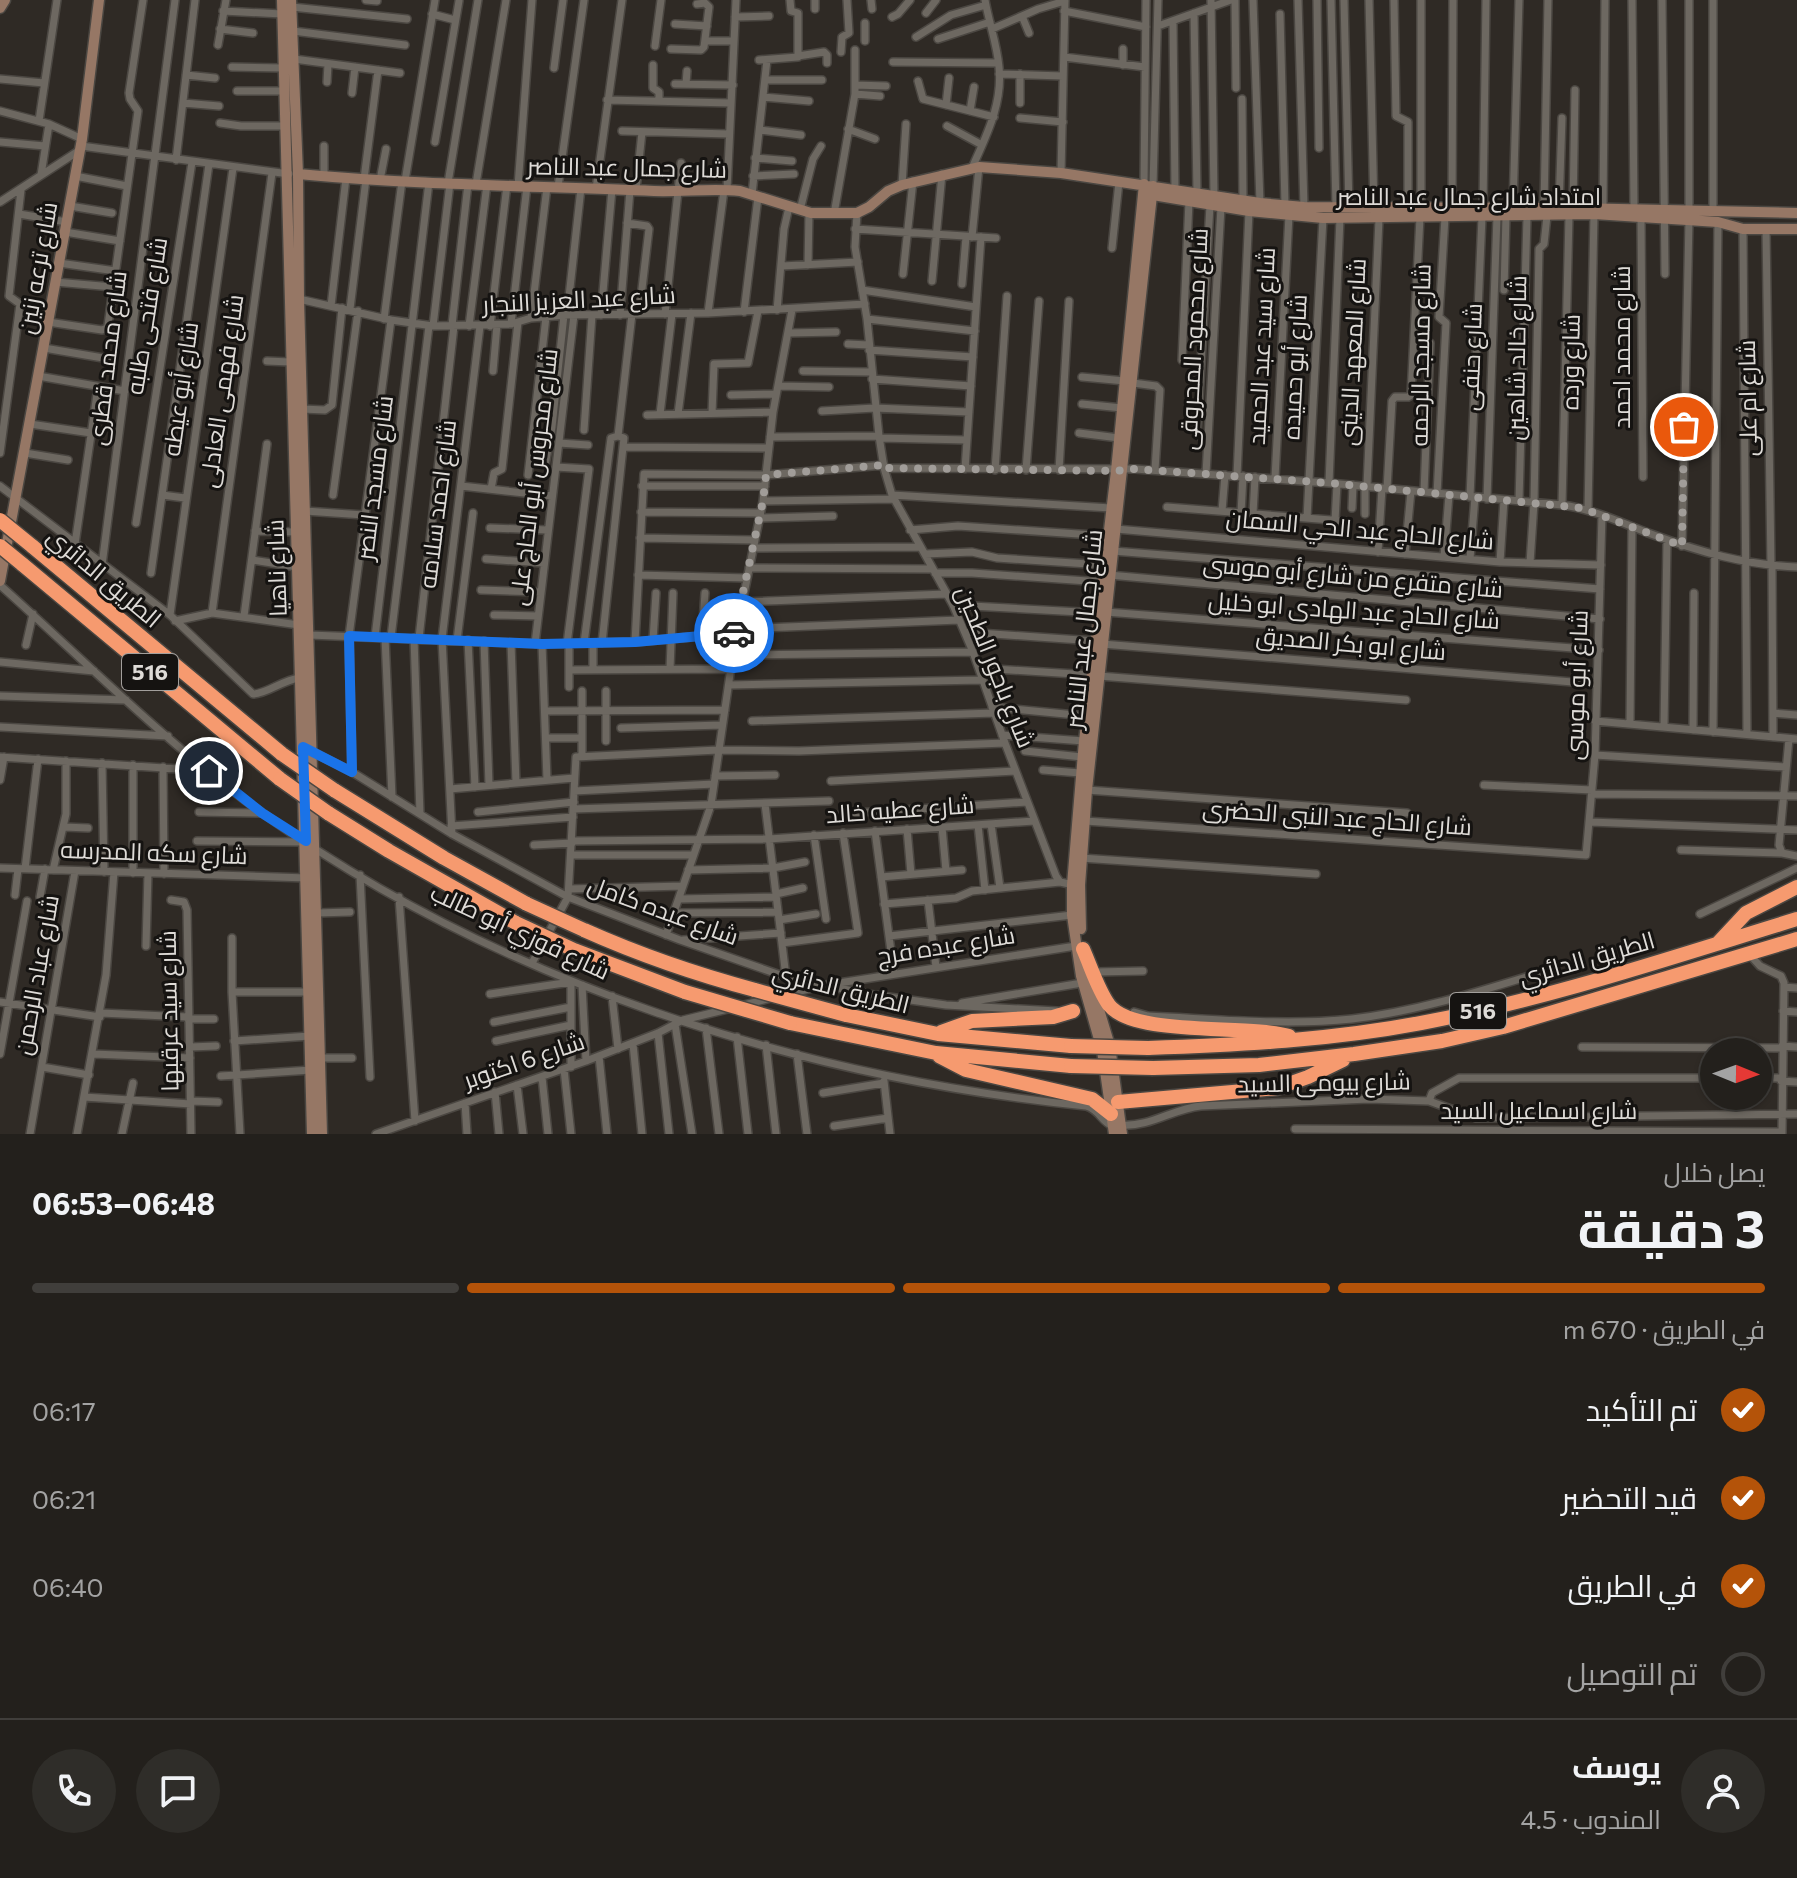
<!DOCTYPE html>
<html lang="ar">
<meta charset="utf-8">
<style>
:root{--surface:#23201c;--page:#2f2d29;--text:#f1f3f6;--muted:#a3a3a3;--line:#403e3b;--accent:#b45309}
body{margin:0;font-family:Commissioner,Cairo,sans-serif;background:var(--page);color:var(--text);direction:rtl;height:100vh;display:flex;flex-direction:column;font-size:30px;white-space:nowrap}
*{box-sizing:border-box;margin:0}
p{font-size:26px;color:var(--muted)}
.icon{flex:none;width:44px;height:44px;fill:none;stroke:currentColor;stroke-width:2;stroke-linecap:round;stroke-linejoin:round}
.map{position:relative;height:1134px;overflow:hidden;direction:ltr}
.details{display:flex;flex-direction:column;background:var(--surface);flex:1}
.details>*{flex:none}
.needle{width:52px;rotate:91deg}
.buttons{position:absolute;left:1700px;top:1038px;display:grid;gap:16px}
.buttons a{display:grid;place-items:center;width:72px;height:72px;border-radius:50%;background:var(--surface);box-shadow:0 2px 6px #0004,0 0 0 2px var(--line);font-size:40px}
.pin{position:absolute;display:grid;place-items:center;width:68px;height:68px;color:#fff;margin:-34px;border:4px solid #fff;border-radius:50%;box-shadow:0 2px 8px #0007}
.courier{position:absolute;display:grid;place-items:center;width:80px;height:80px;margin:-40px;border:6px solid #1a73e8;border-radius:50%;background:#fff;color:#222;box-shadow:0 2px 10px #0007}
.summary em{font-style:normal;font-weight:700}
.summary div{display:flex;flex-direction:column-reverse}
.summary{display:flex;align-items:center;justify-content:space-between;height:136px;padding:0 32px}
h1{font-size:52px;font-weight:700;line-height:60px}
.bar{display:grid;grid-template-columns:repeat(4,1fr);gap:12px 8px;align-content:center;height:96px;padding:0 32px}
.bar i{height:10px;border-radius:6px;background:var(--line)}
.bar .active{background:var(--accent)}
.bar p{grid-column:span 4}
.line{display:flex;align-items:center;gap:20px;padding:0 32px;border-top:2px solid var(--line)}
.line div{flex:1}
.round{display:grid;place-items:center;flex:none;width:84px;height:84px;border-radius:42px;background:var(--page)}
ol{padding:0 32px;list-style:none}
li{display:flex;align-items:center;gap:24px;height:88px}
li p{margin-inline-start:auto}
li .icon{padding:8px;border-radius:50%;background:var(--accent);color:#fff;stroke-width:4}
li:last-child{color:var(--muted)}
li i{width:44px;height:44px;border:4px solid var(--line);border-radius:50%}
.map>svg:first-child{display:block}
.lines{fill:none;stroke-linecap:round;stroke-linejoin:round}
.street-casing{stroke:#4b4742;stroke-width:10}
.secondary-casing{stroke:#4b4742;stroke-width:13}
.highway-casing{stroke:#4b4742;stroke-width:17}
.street{stroke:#6d6861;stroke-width:7}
.secondary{stroke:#967765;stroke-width:10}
.highway{stroke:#f69a6f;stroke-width:14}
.highway-bridge-casing{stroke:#4b4742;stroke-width:17;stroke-linecap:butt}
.highway-bridge{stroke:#f69a6f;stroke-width:14}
.done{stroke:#a19d99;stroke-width:8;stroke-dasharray:0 14.4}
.route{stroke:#1a73e8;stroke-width:10}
.labels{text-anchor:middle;stroke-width:6;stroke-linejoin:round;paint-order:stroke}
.shield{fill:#151311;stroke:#a29f9c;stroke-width:2}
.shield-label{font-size:22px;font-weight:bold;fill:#dedbd7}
.street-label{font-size:24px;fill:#dedbd7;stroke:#151311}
</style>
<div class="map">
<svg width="1797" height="1134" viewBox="0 0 1797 1134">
<rect width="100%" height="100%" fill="#2f2a25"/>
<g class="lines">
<!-- street casing -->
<g class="street-casing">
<path id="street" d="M366 0 377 1
M815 0V9
M871 0 872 9
M1211 0 1214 196
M1235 0 1236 88
M1253 0 1260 203
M1298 0 1304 207
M1317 0 1319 148
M1331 0 1336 207
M1344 0 1349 208
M1369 0 1374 208
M1394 0 1396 116 1408 122V209
M1421 0V207
M1632 0 1634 209
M1662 0 1665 274
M292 7 407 19
M223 11 282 14
M1064 11 1146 27
M926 13 936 0
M1194 13 1197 193
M432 14 455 20
M1280 14 1285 205
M1022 16 1029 33
M735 17 769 16
M892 17 898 14 910 0
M1173 21 1175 190
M675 24 707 26
M1158 26 1231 0
M220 29 253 33
M992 29 1038 9 1065 1
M293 31 405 45
M916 37 951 15 986 5
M938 39 990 22
M706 41H734
M865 41V23
M218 45 226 0
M655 46 661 0
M671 49 701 50 704 47 709 7 705 3 697 4
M1123 49V65
M841 52 842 37 849 33 847 0
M798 56 824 52 827 55V63
M1064 57 1145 67
M294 59 400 73
M759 60 798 57V13L791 11 790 0
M893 62 998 63
M653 65V88L659 92V101
M232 67 283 68
M554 68 563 0
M999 74 1063 76
M1020 74V103
M186 75 215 78
M0 79 44 83
M765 80H822
M918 81 923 99 994 117
M327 82 328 64
M675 84 733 85
M686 84 687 71
M855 85 886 86
M237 91H283
M352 93 355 67
M855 94 880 96
M763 97 809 101
M1242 99 1243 200
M607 100 731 103
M183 103 219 106
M946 105 949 78
M0 111 49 124 82 139
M970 111 974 87
M1020 118 1063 122
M39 121 57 0
M220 123 241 126H284
M947 126 982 145
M848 129 875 139
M760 130 801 135
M622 131 729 134
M0 142 45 146
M435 142 459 1
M81 146 289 174
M324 146V176
M755 158 792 161
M176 160 195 0
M972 168C986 136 1003 104 999 67 997 44 989 23 985 0
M1061 173 1065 0
M41 175 49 124
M75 176 127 186
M753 176 794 174
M364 179 378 70
M380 180 386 149
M405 181 435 0
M448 183 478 0
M476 184 506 0
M1144 184 1146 0
M902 185 906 124
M518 186 532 0
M1153 186 1158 0
M558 187 584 0
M596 189 622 0
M636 190 642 132
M727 190 736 0
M752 194 767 60
M0 202 80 150
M70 206 112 213
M1483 207 1486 0
M1513 207 1519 0
M1544 207 1548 0
M1559 208 1562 118
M1573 208 1575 90
M1603 208 1605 0
M800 210 813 159 821 146
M1452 210 1453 0
M1689 211V0
M1713 211V0
M857 213 855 247 867 319 879 436 884 468 892 495 953 605 973 652 1005 743 1056 876 1060 882 1074 885
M19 214 67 222
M834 214 855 94V50
M1641 217 1643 477
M627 223 647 226 649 229 639 314
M855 229 996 238
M1743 229 1747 734
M1766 229 1771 566
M65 232 120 241
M972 237 979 167
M1112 248 1119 182
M59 263 116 271
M808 265 809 213
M782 266 858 262
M903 274 913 181
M932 281 942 174
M55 282 113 287
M962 284 966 237
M862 290 976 307
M1504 290 1506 216
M299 299 391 320 433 326 511 324 531 318 567 315 708 313 865 304
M331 306 346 178
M350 309 366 179
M777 310 784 229 789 207
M744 312 758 197
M708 313 724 190
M665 314 681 163
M567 315 581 188
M601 315 612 189
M620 315 630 190
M531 318 547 187
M384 319 402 181
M867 319 975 331
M48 322 102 330 107 328 108 325 138 111 130 99 129 93 143 0
M511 324 527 186
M452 325 468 184
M433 326 450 183
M469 326 487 184
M490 326 507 185
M788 333 836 332
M848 344 869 345
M44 348 109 359
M869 350 973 357
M1182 360 1189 201
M267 361 290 362
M493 371 497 325
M803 371 871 372
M38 376 125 391
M1082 377 1125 381
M872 379 971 386
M1133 383 1156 386 1160 390 1155 470
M778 386 829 387
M731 395 776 394
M1082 404 1122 408
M302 409 325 410 332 405 342 308
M822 411 875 408 969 412
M712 413 714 364 748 363 758 311
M660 414 672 314
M678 414 691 313
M647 415 773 412
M30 424 91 433
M584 430 592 315
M1079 433 1119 438
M618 436 632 314
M770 437 879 436
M880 438 967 440
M1208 438 1197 435 1210 205
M559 443 588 445
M623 447 769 448
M0 453 20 304 9 296 21 190
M25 453 68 460
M545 465 552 427 564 315
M556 467 589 469 567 644
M884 468 1135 469 1329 483 1562 505C1593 509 1622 523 1651 534 1700 552 1745 565 1797 567
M965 469 981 237
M995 470 1007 296
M1026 470 1039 301
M1059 470 1069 301
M1206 474 1221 207
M528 475 546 317
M1237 476 1249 211
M1275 478 1289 215
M1329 483 1340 218
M0 486 170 615 253 694C267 694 282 680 300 678
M461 486 552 496
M642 486H765
M1367 486 1379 219
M491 489 494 473 502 469 518 322
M1387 489 1392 401 1395 397H1408L1411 395 1420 217
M1424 492 1430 343
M1437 494 1446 323 1439 317 1445 217
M162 495 185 498
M333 495 358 311
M892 495 1111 508
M1470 497 1482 217
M1487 499 1497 216
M763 501 894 499
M1519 501 1527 217
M1562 505 1569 216
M1167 507 1344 521
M1352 508 1353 485
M1588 510 1594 214
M305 511 364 515
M1222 511 1225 475
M641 512 760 513
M1241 513 1243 476
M1253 514 1255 477
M1365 514V486
M759 518 833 516
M1307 518 1323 218
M1335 521 1337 484
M136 523 192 162
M490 528 548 530
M1116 529 1500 562 1601 565
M910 530 958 526 1108 536
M255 531 296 532
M640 538 754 540
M75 544 98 387
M1682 546 1689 220
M753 548 920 547
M1113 551 1600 589
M1378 552 1382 488
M925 554 972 552 997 558 1104 565
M1405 554 1411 491
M1444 557 1449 495
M486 559 544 563
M1470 559 1475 497
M252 560 297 567
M1500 562 1504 500
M1530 563 1534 503 1539 249 1544 244 1547 216
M102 565 175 0
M1772 566 1773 737
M749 568 933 569
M151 573 209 164
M935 573H972L1102 582
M638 575 747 578
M1109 575 1600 619
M0 585C85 661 168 745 261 812 498 982 798 1077 1086 1106 1100 1110 1102 1123 1113 1126
M481 590 541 592
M742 602 946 594
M953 605 1099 613
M1106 612 1599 650
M212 613 272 173
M170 615 233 168
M494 615 538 616
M244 616 267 444
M175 621 212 613 299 625
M737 629 959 620
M965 632 1095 641
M309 635 542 644 635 642 736 633
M702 636 705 593
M375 637 429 182
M385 637 392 797
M391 637 429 326
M414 638 420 814
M419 638 454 326
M457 640 473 513
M468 640 475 787
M653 640 656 593
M484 641 489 785
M635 642 644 474 766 475 884 465
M511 643 516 783
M584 643 611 438 618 436
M602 643 624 438 618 436
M535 644 574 315
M542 644 547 780
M569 644V687
M1102 644 1597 684
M26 645 33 614
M734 655 973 652
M0 662 94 671
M979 668 1091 675
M670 669 673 593
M569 670 732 669
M593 670V643
M1099 676 1406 700
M729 685 982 680
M582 691V756
M0 696 126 700
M992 707 1086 716
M545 711 725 710
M1773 713 1797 715
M752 721 994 713
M1595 721 1797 739
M1630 724 1632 527
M0 727 168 736
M1664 727 1667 540
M621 728 722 725
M1693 730 1694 593
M1713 732 1718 222
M1002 735 1084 741
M546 738H582
M1789 739 1779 845 1782 853 1797 856
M606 741V691
M309 750 352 772 452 834 568 897 680 940 786 977 867 994 946 1005 1057 1011
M1025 751 1082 757
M1595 755 1786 767
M0 757 209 771
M102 763 104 872
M133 765V873
M163 767 164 874
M1043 770 1080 773
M352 772 349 636 391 320
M715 776 775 775
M0 780 4 757
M831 781 1015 771
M1484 785 1592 790
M450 789 574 778
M1087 790 1407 813
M574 791 714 784
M1592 794 1797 796
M765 804 786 977
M573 809 829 801
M199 812 260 813
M478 812 574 802
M841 814 1027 802
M1085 821 1586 855 1595 755 1602 515
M1590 822 1797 830
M991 824 1000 888
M978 825 985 890
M451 826 573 817
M64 827 88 828
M942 827 946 871
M907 829 911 874
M875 831 894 974
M452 834 442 639 480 326
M814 835 826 919
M197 841 306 842
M573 841 769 839 1034 821
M534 845 572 843
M1681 850 1782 853
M572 855H693
M1081 858 1316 874
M0 868 307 878
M25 869 38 759
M53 870 66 814V761
M688 870 773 868 805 862
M360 875 370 1077
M881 877 962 870
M569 889 683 886
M776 894 803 888
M15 895 18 869
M40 897 45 869
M399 897 415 1121
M679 899 776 897
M171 900 184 902 187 910 191 1134
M928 900 936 967
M884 904 956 898 972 891 1060 882
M317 913 350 912
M674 913 778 912
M1700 914 1797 868
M779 920 816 914
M666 935 711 805 736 633 763 501 773 412 792 310
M889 936 1072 915
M232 938V992L240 1134
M683 940 781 933
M782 943 858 933 843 833
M146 946 148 873
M1749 954 1760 966 1781 976 1784 983 1782 1133
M532 963 568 897 576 757 718 750 799 751 1005 743
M1095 972 1143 971
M571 981V1067
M582 985 586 1061
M1784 987 1797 988
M232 992H309
M490 994 571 982
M783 995 826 985 1076 946
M612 996 618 1049
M0 1002 100 1017
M962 1003 1082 983
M740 1006 771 998
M1783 1011 1797 1012
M1134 1012 1148 1016C1216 1019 1285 1026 1352 1019 1420 1011 1484 990 1549 970
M101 1013 188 1017
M188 1019H214
M494 1022 571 1007
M675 1024 692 1134
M706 1028 719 1134
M658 1033 669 1134
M737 1037 748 1134
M234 1041 310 1036
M496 1041 571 1025
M633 1044 642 1134
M766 1045 776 1134
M1782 1046 1797 1047
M190 1047 216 1046
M1582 1047 1782 1048
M0 1054 27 901
M93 1054 190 1058
M797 1054 807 1134
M599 1056 607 1134
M320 1058H352
M42 1067 89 1075
M564 1069 571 1134
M221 1076 311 1070
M542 1077 548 1134
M1758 1078H1781
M884 1081 890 1134
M1781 1081 1797 1082
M517 1085 523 1134
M495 1092 499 1134
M823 1093 884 1083
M84 1097 191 1104
M191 1101 218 1102
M1429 1101 1476 1118 1797 1114
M465 1103 467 1134
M1121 1125C1151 1127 1172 1109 1201 1106L1369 1099 1429 1101 1432 1093 1459 1078H1714
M834 1126 888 1118
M1295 1129 1782 1132
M30 1134 75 871
M77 1134 106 975 114 872
M122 1134 133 1083
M376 1134 586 1061 658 1033 683 1020 728 1009"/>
</g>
<!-- secondary casing -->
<g class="secondary-casing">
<path id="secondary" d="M282 0 312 1134
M291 0 298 174 299 299 322 1134
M0 8 5 0
M298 174C416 185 536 186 654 191 683 192 712 188 740 191L811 213H857L869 207 888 191 902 185 979 167 1061 173 1260 203 1304 207 1573 208 1797 213
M1147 194 1249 211 1323 218 1594 214 1718 222 1743 229H1797
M0 581 82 139 99 0
M1081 929 1080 885 1087 790 1153 186
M1089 976 1110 1046 1122 1134
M1114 1134 1102 1050 1081 976 1072 915V885L1084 741 1116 471 1144 184"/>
</g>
<!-- highway casing -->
<g class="highway-casing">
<path id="highway" d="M32 546 282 754
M22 564 280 779
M334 790 444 858 527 904
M328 813 389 851 516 923
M584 930C640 955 695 974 755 990
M1718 943 1746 913 1797 887
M1083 949C1091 967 1098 990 1109 1005 1134 1037 1247 1024 1289 1036
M574 950 685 992
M846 1015 938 1034 1071 1046
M790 1023 936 1053 1071 1066
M941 1032 972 1021 1053 1017 1073 1011
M1148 1048C1240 1045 1331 1040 1421 1023 1549 999 1673 957 1797 919
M939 1056 966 1070 1092 1099 1111 1114
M1153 1068 1259 1065 1354 1054 1442 1041 1503 1027 1797 939
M1118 1102 1277 1088 1308 1077 1343 1060"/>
</g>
<!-- street -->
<use href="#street" class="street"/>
<!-- secondary -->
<use href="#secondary" class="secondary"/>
<!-- highway -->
<use href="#highway" class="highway"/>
<!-- highway-bridge casing -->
<g class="highway-bridge-casing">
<path id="highway-bridge" d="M0 520 32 546
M0 546 22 564
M282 754 334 790
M280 779 328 813
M527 904 584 930
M516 923 574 950
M755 990 846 1015
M685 992 790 1023
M1071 1046 1148 1048
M1071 1066 1153 1068"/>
</g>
<!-- highway-bridge -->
<use href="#highway-bridge" class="highway-bridge"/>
</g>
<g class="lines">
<!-- done -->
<path class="done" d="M734 633 763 501 766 475 884 465V468L1116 471 1135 469 1329 483 1582 508 1682 546 1684 427"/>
<!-- route -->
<path class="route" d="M209 771 262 813 306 841 303 747 352 772 349 636 542 644 635 642 734 633"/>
</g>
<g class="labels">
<!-- shield labels -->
<g class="shield">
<rect x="122" y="654" width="56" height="36" rx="6"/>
<rect x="1450" y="993" width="56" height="36" rx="6"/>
</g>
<g class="shield-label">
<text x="150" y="680">516</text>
<text x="1478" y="1019">516</text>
</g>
<!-- street labels -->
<g class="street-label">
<text transform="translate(627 168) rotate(1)" y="8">شارع جمال عبد الناصر</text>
<text x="1469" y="205">امتداد شارع جمال عبد الناصر</text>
<text transform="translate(38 268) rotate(-80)" y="8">شارع ترعه زنين</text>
<text transform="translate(579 300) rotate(-3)" y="8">شارع عبد العزيز النجار</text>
<text transform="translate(147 316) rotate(-81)" y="8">شارع فتحى طلبه</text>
<text transform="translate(1194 339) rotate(-87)" y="8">شارع محمود المحروقى</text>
<text transform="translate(1262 346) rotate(-87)" y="8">شارع سيد عبد الحميد</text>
<text transform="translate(1622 347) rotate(-90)" y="8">شارع محمد احمد</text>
<text transform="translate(1353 352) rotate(-87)" y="8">شارع المعهد الدينى</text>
<text transform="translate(1421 355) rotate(-89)" y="8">شارع مسجد الرحمه</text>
<text transform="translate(1472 357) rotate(-88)" y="8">شارع حنفى</text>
<text transform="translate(108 358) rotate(-83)" y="8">شارع محمد قطرى</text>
<text transform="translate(1517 358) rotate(-89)" y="8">شارع خالد شاهين</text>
<text transform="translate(1571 362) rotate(-89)" y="8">شارع ورده</text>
<text transform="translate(1295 367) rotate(-87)" y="8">شارع أبو حميده</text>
<text transform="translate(181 389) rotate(-82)" y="8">شارع أبو عيطه</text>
<text transform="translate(222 391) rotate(-82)" y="8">شارع فهمى العادلى</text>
<text transform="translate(1748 398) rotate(-91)" y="8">شارع ام على</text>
<text transform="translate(534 477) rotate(-83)" y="8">شارع محروس أبو الحاج على</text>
<text transform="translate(375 478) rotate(-83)" y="8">شارع مسجد النصر</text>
<text transform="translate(438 504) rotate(-83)" y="8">شارع احمد سلامه</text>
<text transform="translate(1360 530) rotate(5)" y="8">شارع الحاج عبد الحي السمان</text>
<text transform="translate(277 568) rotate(-92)" y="8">شارع ناهيا</text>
<text transform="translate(1353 577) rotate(5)" y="8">شارع متفرع من شارع أبو موسى</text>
<text transform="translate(104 578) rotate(40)" y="8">الطريق الدائري</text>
<text transform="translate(1354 611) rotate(4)" y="8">شارع الحاج عبد الهادى ابو خليل</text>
<text transform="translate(1084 629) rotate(-84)" y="8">شارع جمال عبد الناصر</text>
<text transform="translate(1351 644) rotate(5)" y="8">شارع ابو بكر الصديق</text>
<text transform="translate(995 667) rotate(68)" y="8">شارع باجور الطحين</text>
<text transform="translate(1577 685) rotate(-88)" y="8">شارع أبو موسى</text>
<text transform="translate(900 810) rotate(-4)" y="8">شارع عطيه خالد</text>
<text transform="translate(1337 818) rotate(4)" y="8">شارع الحاج عبد النبى الحضرى</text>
<text transform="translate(154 853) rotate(2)" y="8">شارع سكه المدرسه</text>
<text transform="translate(663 911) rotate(20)" y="8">شارع عبده كامل</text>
<text transform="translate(520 932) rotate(25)" y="8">شارع فوزي أبو طالب</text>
<text transform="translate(946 946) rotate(-9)" y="8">شارع عبده فرج</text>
<text transform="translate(1587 959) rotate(-16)" y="8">الطريق الدائري</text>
<text transform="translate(37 975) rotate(-80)" y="8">شارع عباد الرحمن</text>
<text transform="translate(841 989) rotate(14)" y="8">الطريق الدائري</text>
<text transform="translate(169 1011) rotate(-91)" y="8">شارع سيد عرقبها</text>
<text transform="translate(524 1061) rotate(-19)" y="8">شارع 6 اكتوبر</text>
<text transform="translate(1324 1083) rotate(-1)" y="8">شارع بيومى السيد</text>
<text x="1539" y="1119">شارع اسماعيل السيد</text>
</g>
</g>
</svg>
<div class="buttons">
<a><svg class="needle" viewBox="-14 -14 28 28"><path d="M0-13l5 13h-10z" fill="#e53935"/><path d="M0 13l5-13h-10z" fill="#a3a3a3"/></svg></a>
</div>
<div class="pin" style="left:1684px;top:427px;background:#ea580c"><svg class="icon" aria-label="bag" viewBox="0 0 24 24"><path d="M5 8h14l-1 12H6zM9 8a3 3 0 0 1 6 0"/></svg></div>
<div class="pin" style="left:209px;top:771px;background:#1f2937"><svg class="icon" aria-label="home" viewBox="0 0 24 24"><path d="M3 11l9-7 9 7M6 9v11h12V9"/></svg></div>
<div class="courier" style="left:734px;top:633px"><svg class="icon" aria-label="car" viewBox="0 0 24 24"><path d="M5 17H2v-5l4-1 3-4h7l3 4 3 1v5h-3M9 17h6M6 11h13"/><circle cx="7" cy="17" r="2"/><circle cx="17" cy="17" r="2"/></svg></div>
</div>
<section class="details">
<div class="summary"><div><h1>3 دقيقة</h1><p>يصل خلال</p></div><em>06:48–06:53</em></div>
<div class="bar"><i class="active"></i><i class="active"></i><i class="active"></i><i></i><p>في الطريق · 670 m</p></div>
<ol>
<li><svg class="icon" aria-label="check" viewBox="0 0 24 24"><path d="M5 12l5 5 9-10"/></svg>تم التأكيد<p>06:17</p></li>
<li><svg class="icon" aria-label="check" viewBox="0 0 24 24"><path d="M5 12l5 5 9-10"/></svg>قيد التحضير<p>06:21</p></li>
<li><svg class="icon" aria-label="check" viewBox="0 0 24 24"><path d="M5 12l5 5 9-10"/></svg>في الطريق<p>06:40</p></li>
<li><i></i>تم التوصيل</li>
</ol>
<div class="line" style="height:144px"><a class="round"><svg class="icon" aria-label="person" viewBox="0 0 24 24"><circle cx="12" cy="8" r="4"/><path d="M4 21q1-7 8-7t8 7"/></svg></a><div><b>يوسف</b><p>المندوب · 4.5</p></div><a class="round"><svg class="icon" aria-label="chat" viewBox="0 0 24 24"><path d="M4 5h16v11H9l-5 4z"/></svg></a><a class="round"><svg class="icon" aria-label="phone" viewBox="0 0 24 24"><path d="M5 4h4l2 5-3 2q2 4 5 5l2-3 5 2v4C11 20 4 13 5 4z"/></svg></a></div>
</section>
